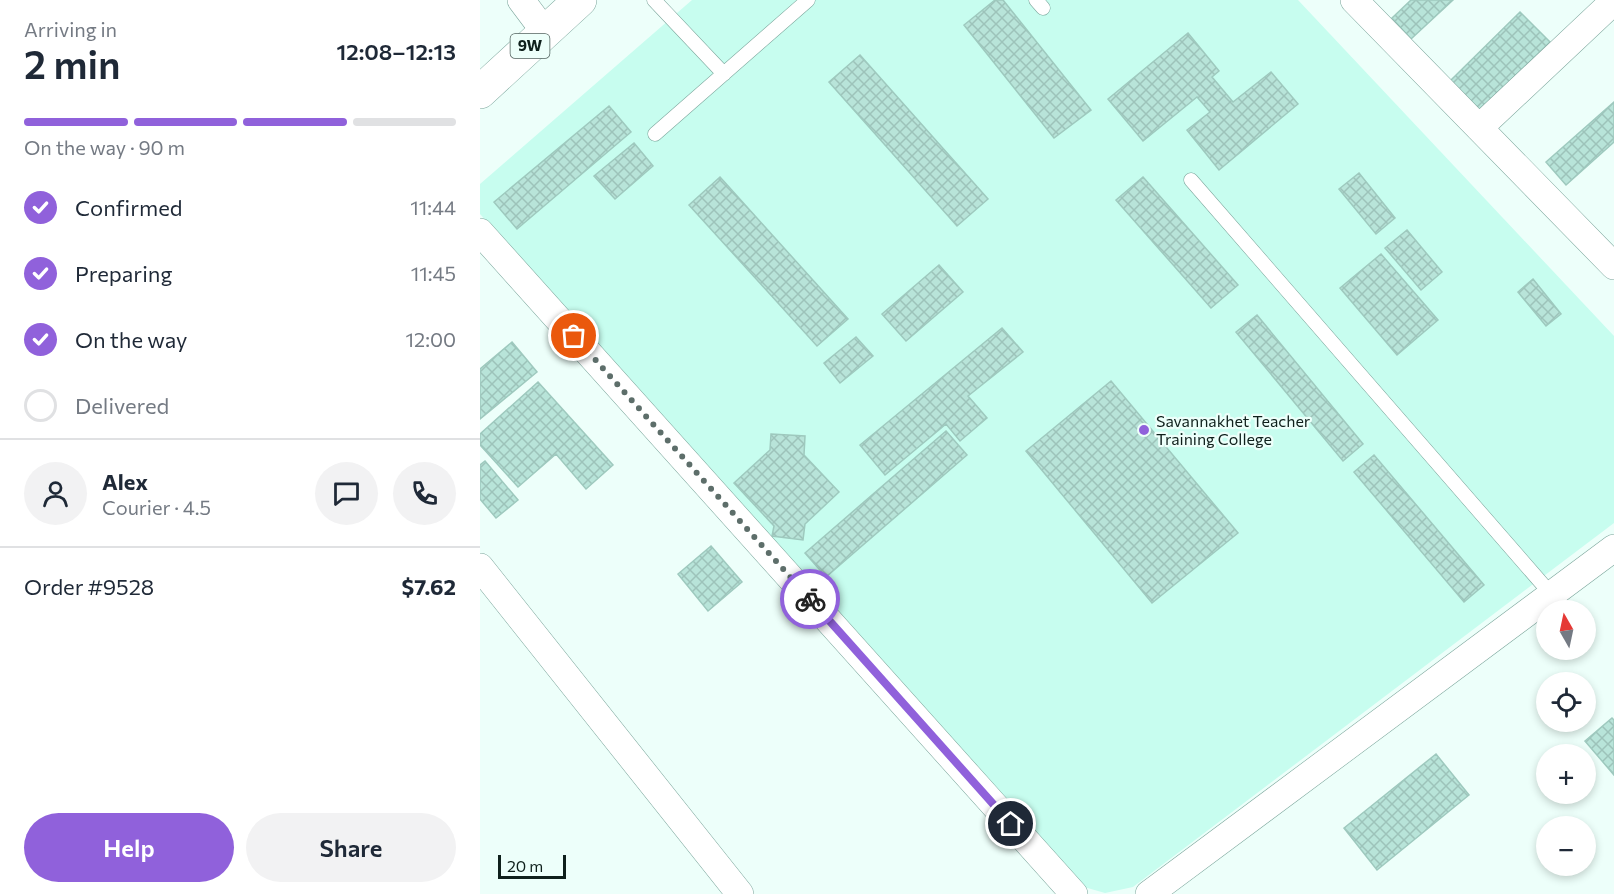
<!DOCTYPE html>
<meta charset="utf-8">
<style>
:root{--surface:#fff;--page:#f2f2f3;--text:#1f2937;--muted:#747a83;--line:#e0e1e3;--accent:#9061db}
body{margin:0;font-family:Commissioner,sans-serif;background:var(--page);color:var(--text);height:100vh;display:flex;flex-direction:column;font-size:22px;white-space:nowrap}
*{box-sizing:border-box;margin:0}
p{font-size:20px;color:var(--muted)}
.icon{flex:none;width:33px;height:33px;fill:none;stroke:currentColor;stroke-width:2;stroke-linecap:round;stroke-linejoin:round}
.map{position:relative;flex:1;overflow:hidden}
.sheet{display:flex;flex-direction:column;background:var(--surface);width:480px}
.sheet>*{flex:none}
.needle{width:39px;rotate:351deg}
.fabs{position:absolute;left:1056px;top:600px;display:grid;gap:12px}
.fabs a{display:grid;place-items:center;width:60px;height:60px;border-radius:50%;background:var(--surface);box-shadow:0 3px 9px #0003;font-size:30px}
.scale{position:absolute;left:18px;bottom:15px;width:68px;box-sizing:border-box;padding-left:6px;border:3px solid #0f201c;border-top:0;font-size:16px;line-height:21px;white-space:nowrap;color:#0f201c;-webkit-text-stroke:4px #edfffa;paint-order:stroke}
.pin{position:absolute;display:grid;place-items:center;width:51px;height:51px;color:#fff;margin:-26px;border:3px solid #fff;border-radius:50%;box-shadow:0 2px 6px #0007}
.courier{position:absolute;display:grid;place-items:center;width:60px;height:60px;margin:-30px;border:4px solid #9061db;border-radius:50%;background:#fff;color:#222;box-shadow:0 2px 8px #0007}
.overview em{font-style:normal;font-weight:600}
.overview div{display:flex;flex-direction:column-reverse}
.overview{display:flex;align-items:center;justify-content:space-between;height:102px;padding:0 24px}
h1{font-size:39px;font-weight:600;line-height:45px}
.bar{display:grid;grid-template-columns:repeat(4,1fr);gap:9px 6px;align-content:center;height:72px;padding:0 24px}
.bar i{height:8px;border-radius:4px;background:var(--line)}
.bar .current{background:var(--accent)}
.bar p{grid-column:span 4}
.line{display:flex;align-items:center;gap:15px;padding:0 24px;border-top:2px solid var(--line)}
.line div{flex:1}
.round{display:grid;place-items:center;flex:none;width:63px;height:63px;border-radius:32px;background:var(--page)}
ol{padding:0 24px;list-style:none}
li{display:flex;align-items:center;gap:18px;height:66px}
li p{margin-inline-start:auto}
li .icon{padding:6px;border-radius:50%;background:var(--accent);color:#fff;stroke-width:4}
li:last-child{color:var(--muted)}
li i{width:33px;height:33px;border:3px solid var(--line);border-radius:50%}
.action{display:flex;gap:12px;margin-top:auto;padding:12px 24px}
.action a{flex:1;height:69px;border-radius:36px;background:var(--accent);color:#fff;font-size:24px;font-weight:600;line-height:69px;text-align:center}
.action a+a{background:var(--page);color:var(--text)}
main{display:flex;flex:1;min-height:0}
.map>svg:first-child{display:block}
.built{fill:#c7fdef}
.building{fill:url(#building-cross-hatch);stroke:#9ec9be;stroke-width:1.5}
.lines{fill:none;stroke-linecap:round;stroke-linejoin:round}
.lane-casing{stroke:#7ca69c;stroke-width:15}
.street-casing{stroke:#7ca69c;stroke-width:28}
.highway-casing{stroke:#7ca69c;stroke-width:34}
.lane{stroke:#fff;stroke-width:14}
.street{stroke:#fff;stroke-width:27}
.highway{stroke:#fff;stroke-width:33}
.done{stroke:#5d6e6a;stroke-width:6;stroke-dasharray:0 10.8}
.route{stroke:#9061db;stroke-width:8}
.poi-dot{fill:#9061db;stroke:#edfffa;stroke-width:2}
.labels{text-anchor:middle;stroke-width:4.5;stroke-linejoin:round;paint-order:stroke}
.shield{fill:#edfffa;stroke:#52635f;stroke-width:1.5}
.shield-label{font-size:15px;font-weight:bold;fill:#0f201c}
.poi-label{font-size:16px;fill:#0f201c;stroke:#edfffa;text-anchor:start}
</style>
<main>
<section class="sheet">
<div class="overview"><div><h1>2 min</h1><p>Arriving in</p></div><em>12:08–12:13</em></div>
<div class="bar"><i class="current"></i><i class="current"></i><i class="current"></i><i></i><p>On the way · 90 m</p></div>
<ol>
<li><svg class="icon" aria-label="check" viewBox="0 0 24 24"><path d="M5 12l5 5 9-10"/></svg>Confirmed<p>11:44</p></li>
<li><svg class="icon" aria-label="check" viewBox="0 0 24 24"><path d="M5 12l5 5 9-10"/></svg>Preparing<p>11:45</p></li>
<li><svg class="icon" aria-label="check" viewBox="0 0 24 24"><path d="M5 12l5 5 9-10"/></svg>On the way<p>12:00</p></li>
<li><i></i>Delivered</li>
</ol>
<div class="line" style="height:108px"><a class="round"><svg class="icon" aria-label="person" viewBox="0 0 24 24"><circle cx="12" cy="8" r="4"/><path d="M4 21q1-7 8-7t8 7"/></svg></a><div><b>Alex</b><p>Courier · 4.5</p></div><a class="round"><svg class="icon" aria-label="chat" viewBox="0 0 24 24"><path d="M4 5h16v11H9l-5 4z"/></svg></a><a class="round"><svg class="icon" aria-label="phone" viewBox="0 0 24 24"><path d="M5 4h4l2 5-3 2q2 4 5 5l2-3 5 2v4C11 20 4 13 5 4z"/></svg></a></div>
<div class="line" style="height:78px"><div>Order #9528</div><b>$7.62</b></div>
<div class="action"><a>Help</a><a>Share</a></div>
</section>
<div class="map">
<svg width="1134" height="894" viewBox="0 0 1134 894">
<defs>
<pattern id="building-cross-hatch" width="8" height="8" patternUnits="userSpaceOnUse" patternTransform="scale(1.5)"><rect width="8" height="8" fill="#b8e4d9"/><path d="M0 0l8 8M0 8l8-8" fill="none" stroke="#9dc3ba"/></pattern>
</defs>
<rect width="100%" height="100%" fill="#edfffa"/>
<!-- built -->
<path class="built" d="M212 0H818L1134 336V523L653 887 625 893 604 887 0 214V184Z"/>
<!-- building -->
<path class="building" d="M515 0H523L611 110 574 138 484 25Z
M931 0H973L931 39 912 18Z
M1040 12 1070 42 999 111 970 81Z
M708 33 739 71 732 77 753 102 791 72 818 104 739 170 707 130 730 112 717 97 663 141 628 99Z
M380 55 508 199 477 226 349 82Z
M1134 102V142L1086 185 1066 162Z
M129 106 151 132 37 229 14 202Z
M154 143 173 166 135 199 114 176Z
M879 173 915 218 896 234 859 189Z
M240 177 368 319 337 346 209 205Z
M663 177 758 285 731 308 636 200Z
M927 230 962 272 941 290 905 248Z
M901 254 958 320 917 355 860 288Z
M459 265 483 292 426 341 402 314Z
M1053 279 1081 314 1066 326 1038 292Z
M777 315 883 444 863 461 756 332Z
M522 328 543 352 488 396 507 418 480 441 466 424 405 475 380 445Z
M376 337 393 356 360 383 344 363Z
M32 342 57 372 0 419V369Z
M631 381 758 533 672 603 546 451Z
M58 382 133 465 106 489 76 454 38 487 0 445V434Z
M466 431 487 455 346 577 325 553Z
M291 434 325 436 324 455 359 492 325 524 323 540 292 536 294 526 254 483 290 450Z
M894 455 1004 585 984 602 874 472Z
M5 461 38 500 16 518 0 499V465Z
M231 546 262 582 228 611 198 574Z
M1132 718 1134 720V775L1105 741Z
M956 754 989 795 897 870 864 828Z"/>
<g class="lines">
<!-- lane casing -->
<g class="lane-casing">
<path id="lane" d="M174 0 244 74
M556 0 563 8
M175 134 328 0
M711 180 1071 594"/>
</g>
<!-- street casing -->
<g class="street-casing">
<path id="street" d="M41 0 65 32
M874 0 1134 266
M999 128 1134 1
M0 232 594 894
M0 567 260 894
M669 894 1134 548"/>
</g>
<!-- highway casing -->
<g class="highway-casing">
<path id="highway" d="M0 92 100 0"/>
</g>
<!-- lane -->
<use href="#lane" class="lane"/>
<!-- street -->
<use href="#street" class="street"/>
<!-- highway -->
<use href="#highway" class="highway"/>
</g>
<g class="lines">
<!-- done -->
<path class="done" d="M94 336 330 599"/>
<!-- route -->
<path class="route" d="M330 599 531 824"/>
</g>
<!-- markers -->
<circle class="poi-dot" cx="664" cy="430" r="6"/>
<g class="labels">
<!-- shield labels -->
<rect class="shield" x="30.5" y="34" width="39" height="24" rx="4.5"/>
<g class="shield-label">
<text x="50" y="51">9W</text>
</g>
<!-- poi labels -->
<g class="poi-label">
<text x="676" y="427">Savannakhet Teacher<tspan x="676" dy="18">Training College</tspan></text>
</g>
</g>
</svg>
<div class="fabs">
<a><svg class="needle" viewBox="-14 -14 28 28"><path d="M0-13l5 13h-10z" fill="#e53935"/><path d="M0 13l5-13h-10z" fill="#747a83"/></svg></a>
<a><svg class="icon" aria-label="locate" viewBox="0 0 24 24"><circle cx="12" cy="12" r="6"/><path d="M12 2v4M12 18v4M2 12h4M18 12h4"/></svg></a>
<a>+</a>
<a>−</a>
</div>
<div class="scale">20 m</div>
<div class="pin" style="left:94px;top:336px;background:#ea580c"><svg class="icon" aria-label="bag" viewBox="0 0 24 24"><path d="M5 8h14l-1 12H6zM9 8a3 3 0 0 1 6 0"/></svg></div>
<div class="pin" style="left:531px;top:824px;background:#1f2937"><svg class="icon" aria-label="home" viewBox="0 0 24 24"><path d="M3 11l9-7 9 7M6 9v11h12V9"/></svg></div>
<div class="courier" style="left:330px;top:599px"><svg class="icon" aria-label="bike" viewBox="0 0 24 24"><circle cx="6" cy="16" r="4"/><circle cx="18" cy="16" r="4"/><path d="M6 16l4-8h5l3 8M10 8l3 8H6M13 5h3"/></svg></div>
</div>
</main>
